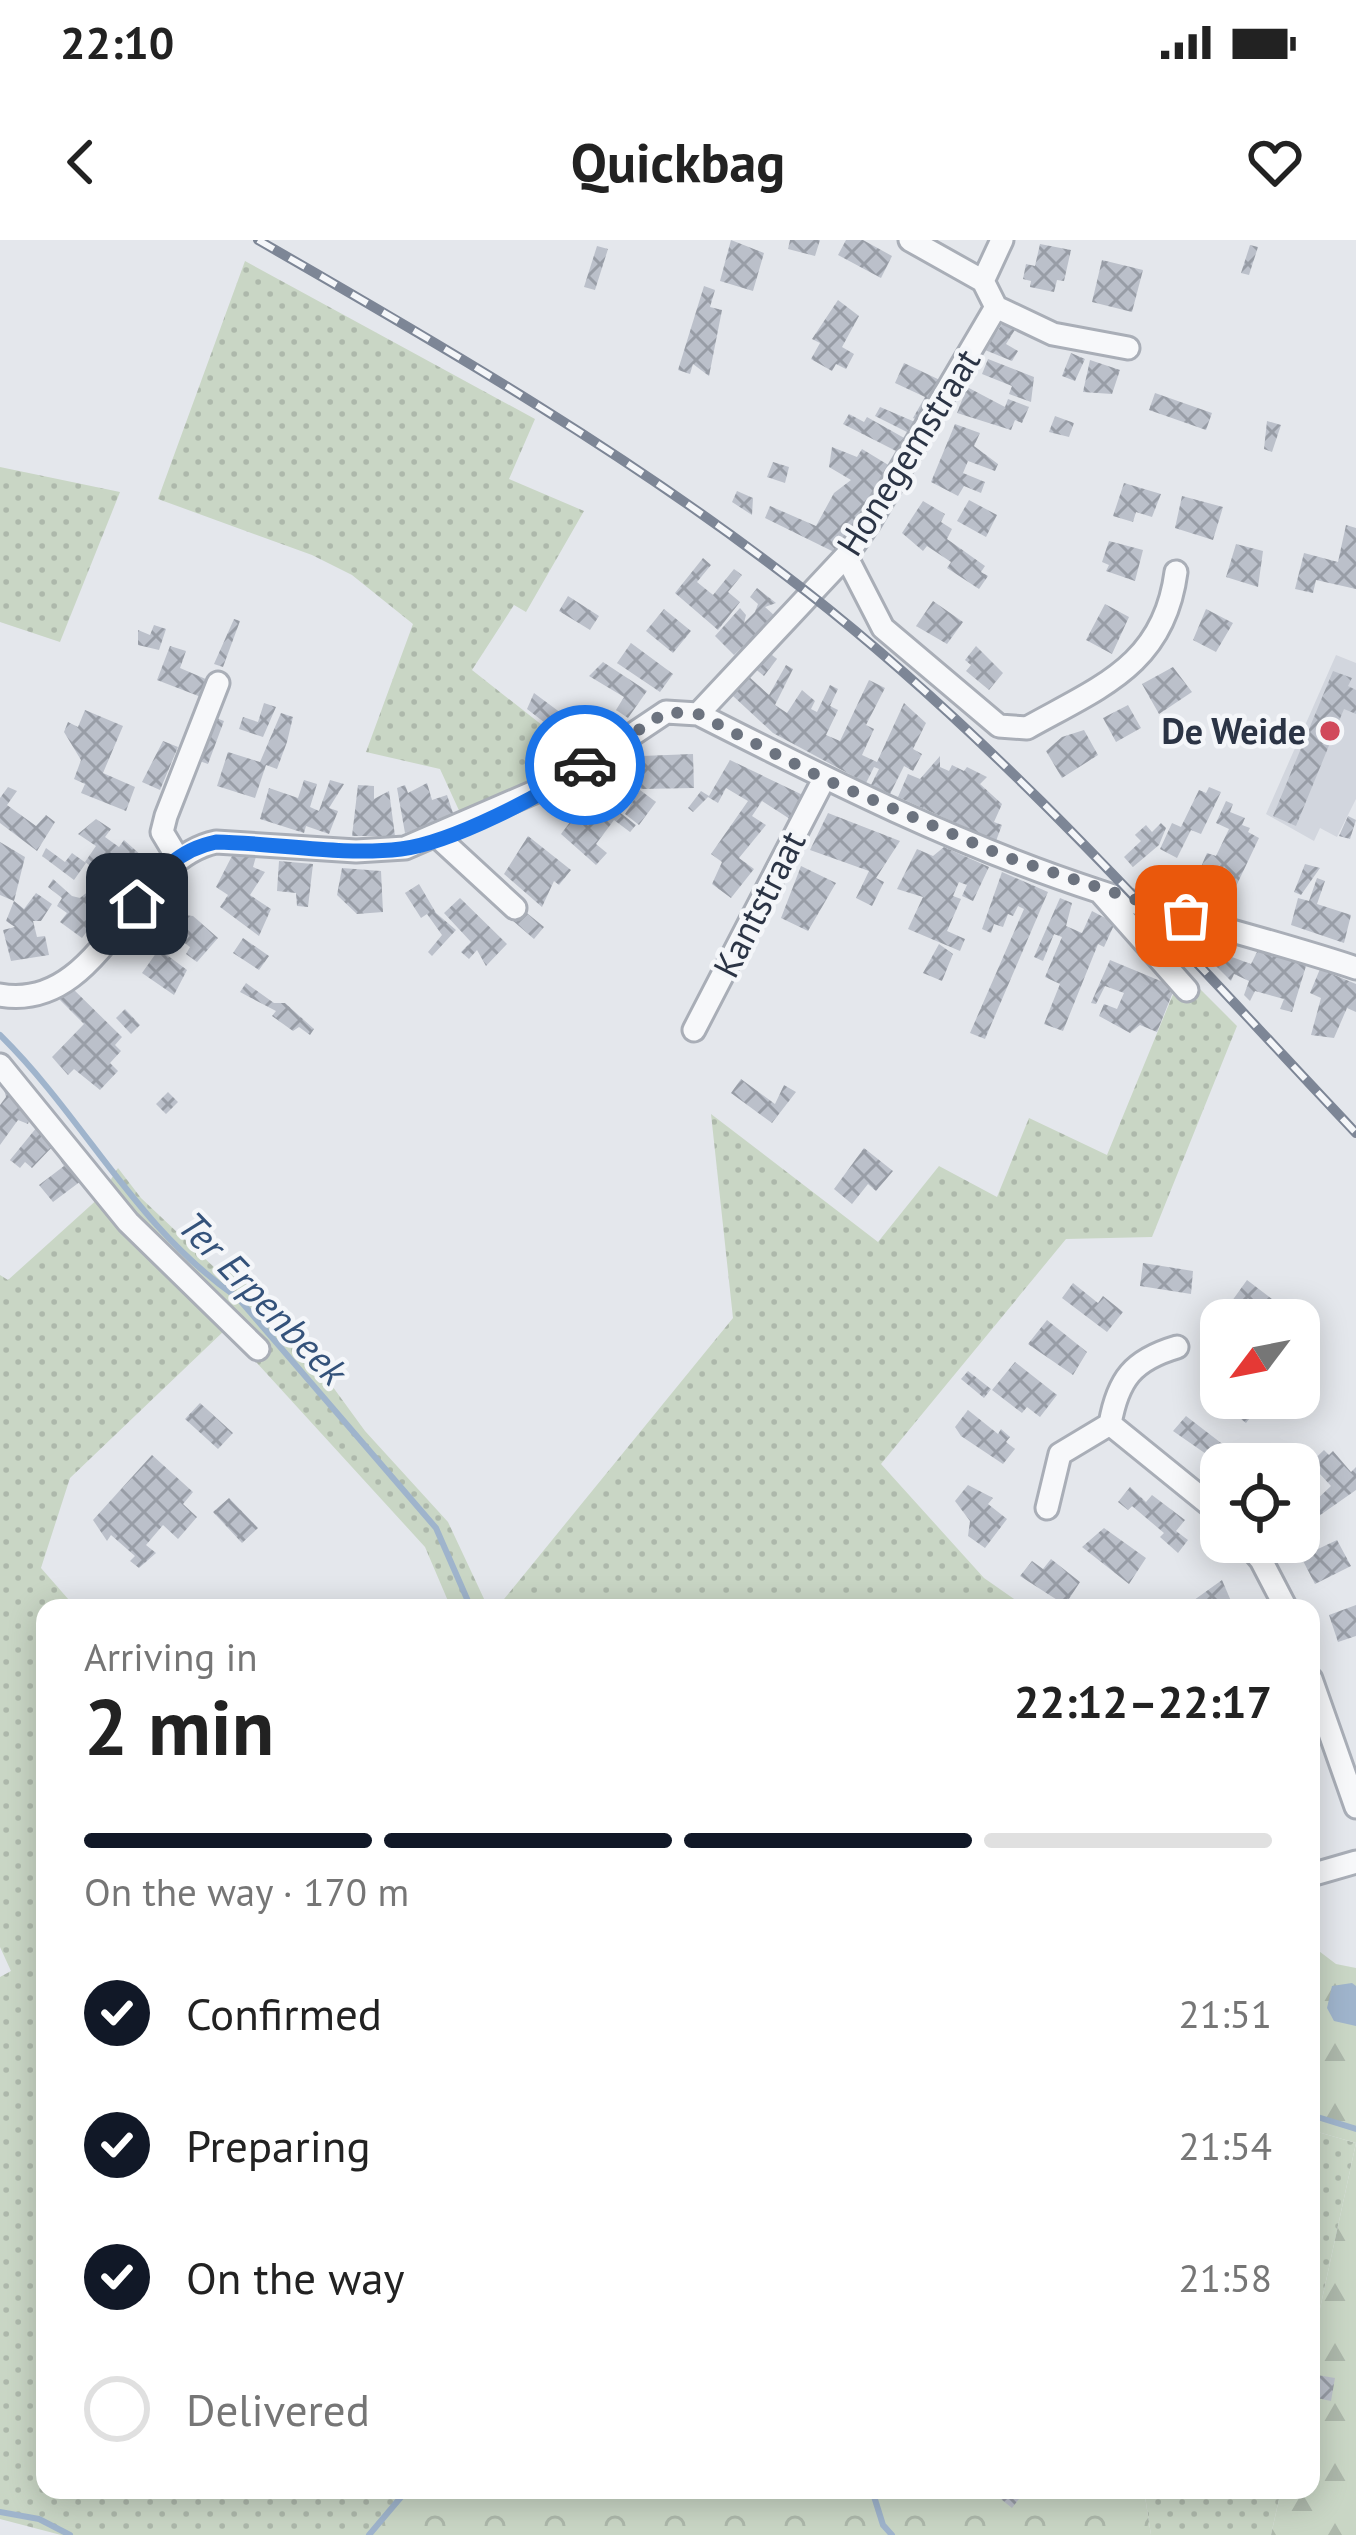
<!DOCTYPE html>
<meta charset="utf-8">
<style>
:root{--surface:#fff;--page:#f2f2f2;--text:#222;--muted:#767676;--line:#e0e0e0;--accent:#111827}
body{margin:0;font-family:"PT Sans",sans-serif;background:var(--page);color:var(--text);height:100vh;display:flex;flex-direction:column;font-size:45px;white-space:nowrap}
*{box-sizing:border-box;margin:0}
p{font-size:39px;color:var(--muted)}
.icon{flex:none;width:66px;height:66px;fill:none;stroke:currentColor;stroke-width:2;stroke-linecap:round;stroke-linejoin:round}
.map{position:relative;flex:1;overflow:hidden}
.sheet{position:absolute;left:36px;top:1359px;width:1284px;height:900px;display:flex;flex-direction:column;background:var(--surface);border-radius:24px;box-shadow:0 6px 30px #0003}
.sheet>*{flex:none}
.needle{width:78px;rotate:238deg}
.fabs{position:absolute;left:1200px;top:1059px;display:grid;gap:24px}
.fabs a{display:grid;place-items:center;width:120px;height:120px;border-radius:24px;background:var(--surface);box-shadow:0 6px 30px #0003;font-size:60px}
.pin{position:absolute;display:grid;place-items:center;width:102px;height:102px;color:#fff;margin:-51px;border-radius:24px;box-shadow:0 6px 18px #0006}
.courier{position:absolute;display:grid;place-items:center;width:120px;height:120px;margin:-60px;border:9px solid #1a73e8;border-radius:50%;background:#fff;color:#222;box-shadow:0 3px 15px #0007}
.summary em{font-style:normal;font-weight:800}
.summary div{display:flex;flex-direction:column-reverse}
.summary{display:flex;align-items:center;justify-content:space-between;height:204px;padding:0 48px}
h1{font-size:78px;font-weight:800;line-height:90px}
.bar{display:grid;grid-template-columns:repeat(4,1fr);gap:18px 12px;align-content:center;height:144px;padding:0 48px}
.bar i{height:15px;border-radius:9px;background:var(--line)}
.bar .current{background:var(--accent)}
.bar p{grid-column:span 4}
ol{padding:0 48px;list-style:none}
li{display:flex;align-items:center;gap:36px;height:132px}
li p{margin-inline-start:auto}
li .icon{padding:12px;border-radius:50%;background:var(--accent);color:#fff;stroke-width:4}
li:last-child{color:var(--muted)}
li i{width:66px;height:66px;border:6px solid var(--line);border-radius:50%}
.status{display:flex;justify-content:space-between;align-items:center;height:84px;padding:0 60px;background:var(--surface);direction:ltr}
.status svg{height:33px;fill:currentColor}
header{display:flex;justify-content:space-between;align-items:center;height:156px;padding:0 48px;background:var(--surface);font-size:54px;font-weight:800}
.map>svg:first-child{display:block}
.built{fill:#d2d6de}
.grass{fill:url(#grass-dots)}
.forest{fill:url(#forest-firs)}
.park{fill:url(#park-crowns)}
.water{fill:#9fb4cc}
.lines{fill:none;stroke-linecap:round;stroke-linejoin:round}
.stream{stroke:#9fb4cc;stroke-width:6}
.building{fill:url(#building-cross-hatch);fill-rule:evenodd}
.minor-casing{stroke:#a9aeb7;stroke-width:27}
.minor{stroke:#f7f8fa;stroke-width:21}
.rail-casing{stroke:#7d8696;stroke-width:10}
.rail{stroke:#f4f6f9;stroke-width:6;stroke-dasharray:18;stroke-linecap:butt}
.done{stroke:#6c737f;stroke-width:12;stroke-dasharray:0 21.6}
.route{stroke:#1a73e8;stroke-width:15}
.poi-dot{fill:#d1495b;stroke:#f4f6f9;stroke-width:4.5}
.labels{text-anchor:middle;stroke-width:9;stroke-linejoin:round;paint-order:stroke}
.street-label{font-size:36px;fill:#2b3445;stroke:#f4f6f9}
.poi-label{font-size:36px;font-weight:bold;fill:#2b3445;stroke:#f4f6f9;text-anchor:end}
.water-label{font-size:39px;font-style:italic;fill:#34527a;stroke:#f4f6f9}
</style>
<div class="status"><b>22:10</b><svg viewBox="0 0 49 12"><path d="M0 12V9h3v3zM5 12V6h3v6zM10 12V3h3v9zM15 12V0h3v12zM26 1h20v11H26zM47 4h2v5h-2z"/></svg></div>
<header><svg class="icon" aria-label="back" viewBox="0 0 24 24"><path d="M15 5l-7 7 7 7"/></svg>Quickbag<svg class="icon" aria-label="heart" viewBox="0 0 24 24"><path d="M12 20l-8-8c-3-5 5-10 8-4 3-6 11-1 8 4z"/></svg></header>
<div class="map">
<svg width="1356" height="2295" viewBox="0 0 1356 2295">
<defs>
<pattern id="grass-dots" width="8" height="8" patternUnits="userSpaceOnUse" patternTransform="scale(3)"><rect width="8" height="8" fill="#c9d6c5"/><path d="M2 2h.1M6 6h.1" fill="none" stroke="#adb8ab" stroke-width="1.8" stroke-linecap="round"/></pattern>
<pattern id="forest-firs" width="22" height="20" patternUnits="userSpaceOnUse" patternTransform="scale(3)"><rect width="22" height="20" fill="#c9d6c5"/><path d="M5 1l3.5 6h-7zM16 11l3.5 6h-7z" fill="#adb8ab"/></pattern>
<pattern id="park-crowns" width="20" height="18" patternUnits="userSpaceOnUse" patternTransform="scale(3)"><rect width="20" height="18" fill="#c9d6c5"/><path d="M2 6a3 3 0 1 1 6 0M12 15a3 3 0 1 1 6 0" fill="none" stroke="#adb8ab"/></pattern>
<pattern id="building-cross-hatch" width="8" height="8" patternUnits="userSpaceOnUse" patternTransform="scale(3)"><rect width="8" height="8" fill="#bbc0ca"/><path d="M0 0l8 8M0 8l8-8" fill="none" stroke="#989da6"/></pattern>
</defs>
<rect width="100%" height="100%" fill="#e4e7ec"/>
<!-- built -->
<path class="built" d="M1336 415 1356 423V559L1337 597 1320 588 1314 601 1266 574Z"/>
<!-- grass -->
<path class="grass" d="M245 21 535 179 509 239 584 271 526 372 514 365 472 430 580 515 462 577 440 529 366 512 413 384 352 335 312 315 158 259Z
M0 227 120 252 60 402 0 382Z
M1196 745 1237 786 1152 997 1066 999 881 1224 984 1338 1027 1368H451L425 1307 226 1089 70 1238 41 1328 76 1368H45V2250H407L367 2295H61L0 2279V1737L11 1731 0 1707V1035L8 1040 100 957 118 928 141 958 217 1030 243 1036 256 1048 266 1072 311 1117 365 1191 448 1282 485 1361 500 1364 733 1078 711 874 878 1002 939 926 997 957 1029 878 1107 915 1176 747 1185 755Z
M1311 1890 1356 1903 1311 2110Z
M1144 2250H1281L1271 2295H1151Z"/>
<!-- forest -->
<path class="forest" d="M1311 1705 1336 1724 1356 1728V2295H1271L1281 2250H1311V2110L1356 1903 1311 1890Z"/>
<!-- park -->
<path class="park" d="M407 2250H1144L1151 2295H367Z"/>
<!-- water -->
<path class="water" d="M1352 1743 1356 1746V1786L1334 1781 1327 1768 1332 1746Z"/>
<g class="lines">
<!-- stream -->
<path class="stream" d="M0 795C87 881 134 986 238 1058L436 1288 471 1368
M1311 1875 1356 1889
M872 2250 883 2285 892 2295
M0 2272 39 2279 70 2295
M369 2295 407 2250"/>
</g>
<!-- building -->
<path class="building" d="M731 0 764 13 753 51 720 41Z
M790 0H820L815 16 788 9Z
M846 0H863L892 16 881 38 838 15Z
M1040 4 1071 10 1064 41 1057 40 1054 52 1030 47 1031 41 1023 39 1026 24 1035 26Z
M1250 5 1258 7 1249 35 1241 33Z
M597 6 608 9 595 50 584 47Z
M1102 20 1143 30 1132 72 1092 62Z
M704 46 715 50 710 67 722 70 709 136 693 124 690 134 678 130Z
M838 60 859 76 842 107 854 114 846 129 836 124 832 131 811 119 820 103 812 99Z
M1006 78 1018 85 1006 104 1018 111 1012 121 985 110Z
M1071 113 1085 119 1075 141 1062 136Z
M988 119 1034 137 1031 162 1009 154 1012 146 982 134Z
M1090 120 1120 130 1112 154 1083 152Z
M904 123 944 142 920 181 913 178 925 157 895 143Z
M967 147 1005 167 1008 159 1029 167 1022 183 1015 180 1011 190 957 173Z
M1155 153 1212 173 1206 190 1149 170Z
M880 167 915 182 909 193 875 176Z
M849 174 864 182 867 177 906 199 898 212 843 184Z
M1055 176 1074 183 1069 197 1049 192Z
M1267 181 1281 185 1272 212 1264 209Z
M955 184 980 193 974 206 998 224 995 231 968 221 963 233 985 242 981 253 964 246 958 256 931 242Z
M832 207 857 217 862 209 890 226 834 312 765 278 770 266 816 286 834 253 851 240 829 227Z
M773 222 789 227 785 243 767 237Z
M1124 243 1161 254 1152 277 1136 272 1133 282 1113 276Z
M737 251 753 258 752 275 732 262Z
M1182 256 1223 267 1213 300 1175 288Z
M969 260 997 275 986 297 957 281Z
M923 261 945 274 941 282 952 289 947 299 985 326 981 332 988 336 979 349 947 328 951 322 927 306 923 311 902 293Z
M1346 285 1356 288V349L1316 340 1313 353 1295 349 1304 313 1338 322Z
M1109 301 1143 310 1135 341 1106 331 1109 325 1102 322Z
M1236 304 1263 311 1258 347 1226 337Z
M703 318 711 325 697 342 713 355 734 329 742 335 728 352 740 362 718 390 675 353Z
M757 348 776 363 765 367 775 376 734 415 715 396 740 368 746 375 744 383 755 372 758 364 750 357Z
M568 356 599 376 590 390 559 371Z
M933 361 963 382 947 404 916 386Z
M1105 364 1129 377 1112 414 1086 400Z
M664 369 691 391 673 413 646 391Z
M1206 369 1233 383 1216 412 1193 400Z
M234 379 240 381 223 427 214 424Z
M154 385 166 389 159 410 138 405V390L150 395Z
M631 403 673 434 660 452 617 423Z
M776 404 772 415 777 419 764 436 753 427Z
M170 406 186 411 180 428 208 440 201 457 157 440Z
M976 406 1003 433 989 450 966 431 971 425 965 420Z
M603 422 647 451 628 478 616 470 624 457 589 436Z
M786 425 793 429 775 465 787 473 802 450 815 461 811 469 817 472 830 445 838 449 830 466 838 470 826 495 840 501 869 440 885 448 866 485 874 489 862 515 877 522 904 463 926 483 913 509 922 514 913 531 904 526 890 554 871 545 879 529 874 527 866 543 773 493 733 456 747 435 769 455Z
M1173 427 1192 452 1159 474 1142 444Z
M1333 431 1352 438 1348 446 1356 450V474L1344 469 1296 586 1273 576Z
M534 453 592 496 580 510 527 469Z
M264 463 276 467 263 497 239 489 243 477 258 482Z
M1128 465 1141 488 1116 502 1103 478Z
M85 470 123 486 103 533 135 547 126 571 81 553 85 544 74 539 81 520 64 492 68 482 78 487Z
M281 473 293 477 287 502 277 529 266 525 255 558 217 546 228 512 260 522Z
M208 475 224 481 208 524 191 518Z
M1084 490 1098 515 1062 538 1046 511 1062 497Z
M163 501 178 507 160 550 142 542Z
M693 514 694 548 641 549 642 516Z
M940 516V527L949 531 952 525 964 531 967 527 987 537 980 544 1002 564 994 582 1002 585 996 601 898 557 908 534 920 539Z
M730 520 807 557 793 581 762 561 752 576 766 585 739 618 754 629 731 658 712 644 722 622 711 614 748 561 726 548 718 563 708 557 693 572 688 568 701 551 709 556Z
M304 540 317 544 310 567 319 571 330 540 344 544 329 568 338 571 329 594 306 586 304 593 260 579 269 548 298 558Z
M427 543 432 560 447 555 454 576 405 593 397 548 405 545 408 553Z
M600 543 618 554 624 563 618 571 636 585 630 592 614 580 596 604 607 613 596 625 561 594Z
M358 545 374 546V559L389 551 395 596H352Z
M8 547 17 551 7 565 36 586 46 575 55 582 37 611 0 583V558Z
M1209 547 1221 552 1201 594 1191 590 1177 618 1160 609 1172 583 1181 587 1199 550 1206 553Z
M640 550 656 562 639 585 625 574Z
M1226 561 1233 564 1230 572 1245 578 1242 585 1250 588 1248 592 1259 598 1230 659 1194 643 1207 613 1216 616 1229 589 1216 583Z
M828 573 900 601 876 638 884 642 872 666 856 658 869 631 810 610Z
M1348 576 1356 580 1350 599 1339 596Z
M96 579 111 589 105 597 119 607 124 600 143 617 120 648 85 622 96 606 78 594Z
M1161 583 1166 588 1159 605 1133 627 1124 617 1141 601 1135 595 1146 585 1152 592Z
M528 596 571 630 559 645 554 641 542 667 504 634Z
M0 602 25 617 14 661 0 655Z
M944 607 989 627 973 661 962 656 967 645 959 642 953 656 961 659 947 691 965 699 960 711 908 689 923 657 897 649 917 609 933 616Z
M46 608 65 622 72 613 86 623 74 640 42 616Z
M234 612 257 613 253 627 265 632 250 655 271 669 259 696 220 667 228 655 216 647Z
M279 621 313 624 308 667 297 666 296 653 277 651Z
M1305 624 1320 628 1301 655 1294 652Z
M801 626 836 643 808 691 781 678Z
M342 628 381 631 383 672 357 674 337 655Z
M1002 632 1048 652 985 799 970 793 1024 669 1018 666 1013 676 1008 674 1003 687 994 684 991 693 982 689Z
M1317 638 1325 641 1317 664 1351 675 1344 703 1291 685 1298 658 1309 661Z
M53 639 72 656 80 658 90 650 106 666 82 698 60 682 67 673 57 666 62 658 48 647Z
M419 644 436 673 456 690 432 716 428 712 442 695 427 674 421 678 405 653Z
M36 653 52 664 41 681H33L37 697 45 696 49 715 11 721 3 690 15 687 6 681 14 661 24 669Z
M460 658 507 704 486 726 477 710 469 719 461 712 471 702 444 673Z
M1060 658 1072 663 1066 686 1082 693 1092 671 1115 683 1104 707 1098 704 1063 791 1044 784 1060 744 1045 737 1062 697 1054 694 1043 721 1034 717Z
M522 669 544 687 534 699 512 680Z
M184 675 193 676 218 698 197 722 186 714 190 707 171 693Z
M243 698 269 716 259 730 233 713Z
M939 704 953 714 942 741 923 733Z
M1259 708 1306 726 1292 772 1280 769 1284 759 1255 751 1250 761 1244 755 1249 741 1234 734 1231 741 1213 723 1221 713 1251 724Z
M159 709 187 730 174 755 142 733Z
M1110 720 1175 747 1157 792 1140 785 1130 793 1099 776 1104 764 1117 769 1124 753 1105 746 1096 764 1091 763Z
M1320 729 1356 744V772L1347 768 1334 798 1311 795 1321 758 1310 753Z
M246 743 274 763H285L314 789 310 795 299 787 293 791 272 776 276 771 240 752Z
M70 746 122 797 115 805 121 811 110 823 118 831 100 850 74 829 68 835 52 817 84 784 55 755Z
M125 769 140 785 131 794 116 778Z
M0 835 31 873 28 884 18 880 0 905V865L6 857Z
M741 839 775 864 784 845 796 852 772 883 731 853Z
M168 852 178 862 166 874 156 864Z
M37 887 55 904 32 928 25 922 20 928 10 920Z
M864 908 893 931 876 951 868 944 852 964 834 949Z
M66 913 85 938 53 962 39 945 64 926 59 918Z
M1143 1023 1193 1031 1191 1054 1140 1046Z
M1247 1040 1272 1059 1256 1080H1221V1090L1214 1086Z
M1073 1043 1098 1063 1103 1056 1123 1072 1107 1092 1062 1058Z
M1047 1080 1087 1112 1073 1135 1028 1104Z
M1015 1122 1057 1155 1040 1177 1027 1167 1022 1173 992 1150Z
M968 1131 991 1149 984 1158 961 1139Z
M1221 1131V1158L1262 1162 1246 1183 1205 1150Z
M200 1163 233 1193 218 1209 185 1179Z
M968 1170 998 1194 1001 1189 1010 1197 1006 1202 1015 1209 1003 1224 961 1196 955 1187Z
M1186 1176 1238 1216 1232 1224H1221V1232L1206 1220 1209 1216 1173 1191Z
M1324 1210 1329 1215 1333 1211 1351 1232 1356 1227V1250L1306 1285 1299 1277V1234ZM1319 1233 1331 1246 1312 1264 1300 1251Z
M152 1215 193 1252 183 1264 197 1277 178 1299 163 1285 146 1305 156 1313 139 1328 130 1321 135 1316 111 1295 107 1301 93 1280Z
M968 1245 993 1258 988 1264 1007 1279 985 1308 968 1296 970 1281 955 1261Z
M1130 1247 1146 1262 1152 1255 1185 1280 1176 1291 1188 1300 1178 1313 1160 1297 1164 1293 1132 1266 1128 1270 1118 1262Z
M229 1258 258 1288 242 1303 213 1272Z
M1104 1288 1146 1318 1129 1344 1082 1307Z
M1337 1300 1351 1326 1315 1344 1301 1317Z
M1051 1319 1080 1342 1065 1365 1020 1336 1032 1321 1043 1329Z
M1222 1340 1234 1368H1183Z
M1356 1365V1396L1338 1402 1329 1375Z
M1317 2135 1335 2138 1331 2161 1312 2157Z
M1000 2250H1026L1012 2268 996 2255Z"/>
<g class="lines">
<!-- minor casing -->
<g class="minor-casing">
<path id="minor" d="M910 0 983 41
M983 41 1002 0
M996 67 1053 94 1128 108
M846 316 883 388 999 486 1027 488C1100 447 1164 425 1176 332
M698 474C828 540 961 607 1101 652 1185 680 1272 700 1356 728
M439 598 515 668
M177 617 162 592 166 576 218 443
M1100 652 1187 750
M0 755C103 773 130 620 216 602L356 611 405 608 569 537 666 472 698 474 846 316 869 283 996 67 983 41
M694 790 824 539
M0 825 128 982 258 1109
M1110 1184C1118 1139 1133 1120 1177 1107
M1047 1268 1060 1214 1110 1184 1221 1274
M1246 1302 1261 1320 1286 1368
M1311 1439 1356 1567
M1311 1635 1356 1622"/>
</g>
<!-- minor -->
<use href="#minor" class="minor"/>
<!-- rail casing -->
<g class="rail-casing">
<path id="rail" d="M258 0C448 109 634 217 807 352 1010 511 1180 707 1356 893"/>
</g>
<!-- rail -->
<use href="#rail" class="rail"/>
</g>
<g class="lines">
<!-- done -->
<path class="done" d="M585 525 666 472 698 474 824 539 1006 617 1186 676"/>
<!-- route -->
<path class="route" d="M137 664C159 633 177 610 216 602 278 603 340 616 401 609 451 603 544 555 585 525"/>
</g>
<!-- markers -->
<circle class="poi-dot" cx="1330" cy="491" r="12"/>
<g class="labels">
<!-- street labels -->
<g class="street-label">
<text transform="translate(908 212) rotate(-58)" y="13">Honegemstraat</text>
<text transform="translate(759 664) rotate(-63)" y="13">Kantstraat</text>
</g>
<!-- poi labels -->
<g class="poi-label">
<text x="1306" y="504">De Weide</text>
</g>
<!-- water labels -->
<g class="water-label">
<text transform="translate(263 1058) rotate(46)" y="14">Ter Erpenbeek</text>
</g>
</g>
</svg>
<div class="fabs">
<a><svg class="needle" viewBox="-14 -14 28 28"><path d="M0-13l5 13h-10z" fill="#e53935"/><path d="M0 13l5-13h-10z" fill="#767676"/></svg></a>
<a><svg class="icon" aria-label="locate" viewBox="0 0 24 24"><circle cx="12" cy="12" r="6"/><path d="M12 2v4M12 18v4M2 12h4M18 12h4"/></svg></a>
</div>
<div class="pin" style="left:1186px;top:676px;background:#ea580c"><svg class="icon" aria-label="bag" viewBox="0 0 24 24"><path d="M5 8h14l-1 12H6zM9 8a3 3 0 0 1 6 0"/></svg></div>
<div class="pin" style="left:137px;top:664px;background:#1f2937"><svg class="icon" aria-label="home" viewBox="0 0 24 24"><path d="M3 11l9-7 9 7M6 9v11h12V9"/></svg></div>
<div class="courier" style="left:585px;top:525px"><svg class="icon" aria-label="car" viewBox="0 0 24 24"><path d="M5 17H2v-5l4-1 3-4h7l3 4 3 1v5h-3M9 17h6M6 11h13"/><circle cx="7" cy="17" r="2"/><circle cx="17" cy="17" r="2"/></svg></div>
<section class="sheet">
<div class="summary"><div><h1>2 min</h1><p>Arriving in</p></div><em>22:12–22:17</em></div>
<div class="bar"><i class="current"></i><i class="current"></i><i class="current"></i><i></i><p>On the way · 170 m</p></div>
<ol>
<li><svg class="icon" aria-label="check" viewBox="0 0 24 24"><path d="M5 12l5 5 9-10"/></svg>Confirmed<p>21:51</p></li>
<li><svg class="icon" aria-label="check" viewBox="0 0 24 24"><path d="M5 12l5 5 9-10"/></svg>Preparing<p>21:54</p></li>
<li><svg class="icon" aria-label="check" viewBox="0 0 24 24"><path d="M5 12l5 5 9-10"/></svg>On the way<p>21:58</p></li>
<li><i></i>Delivered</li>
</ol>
</section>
</div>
